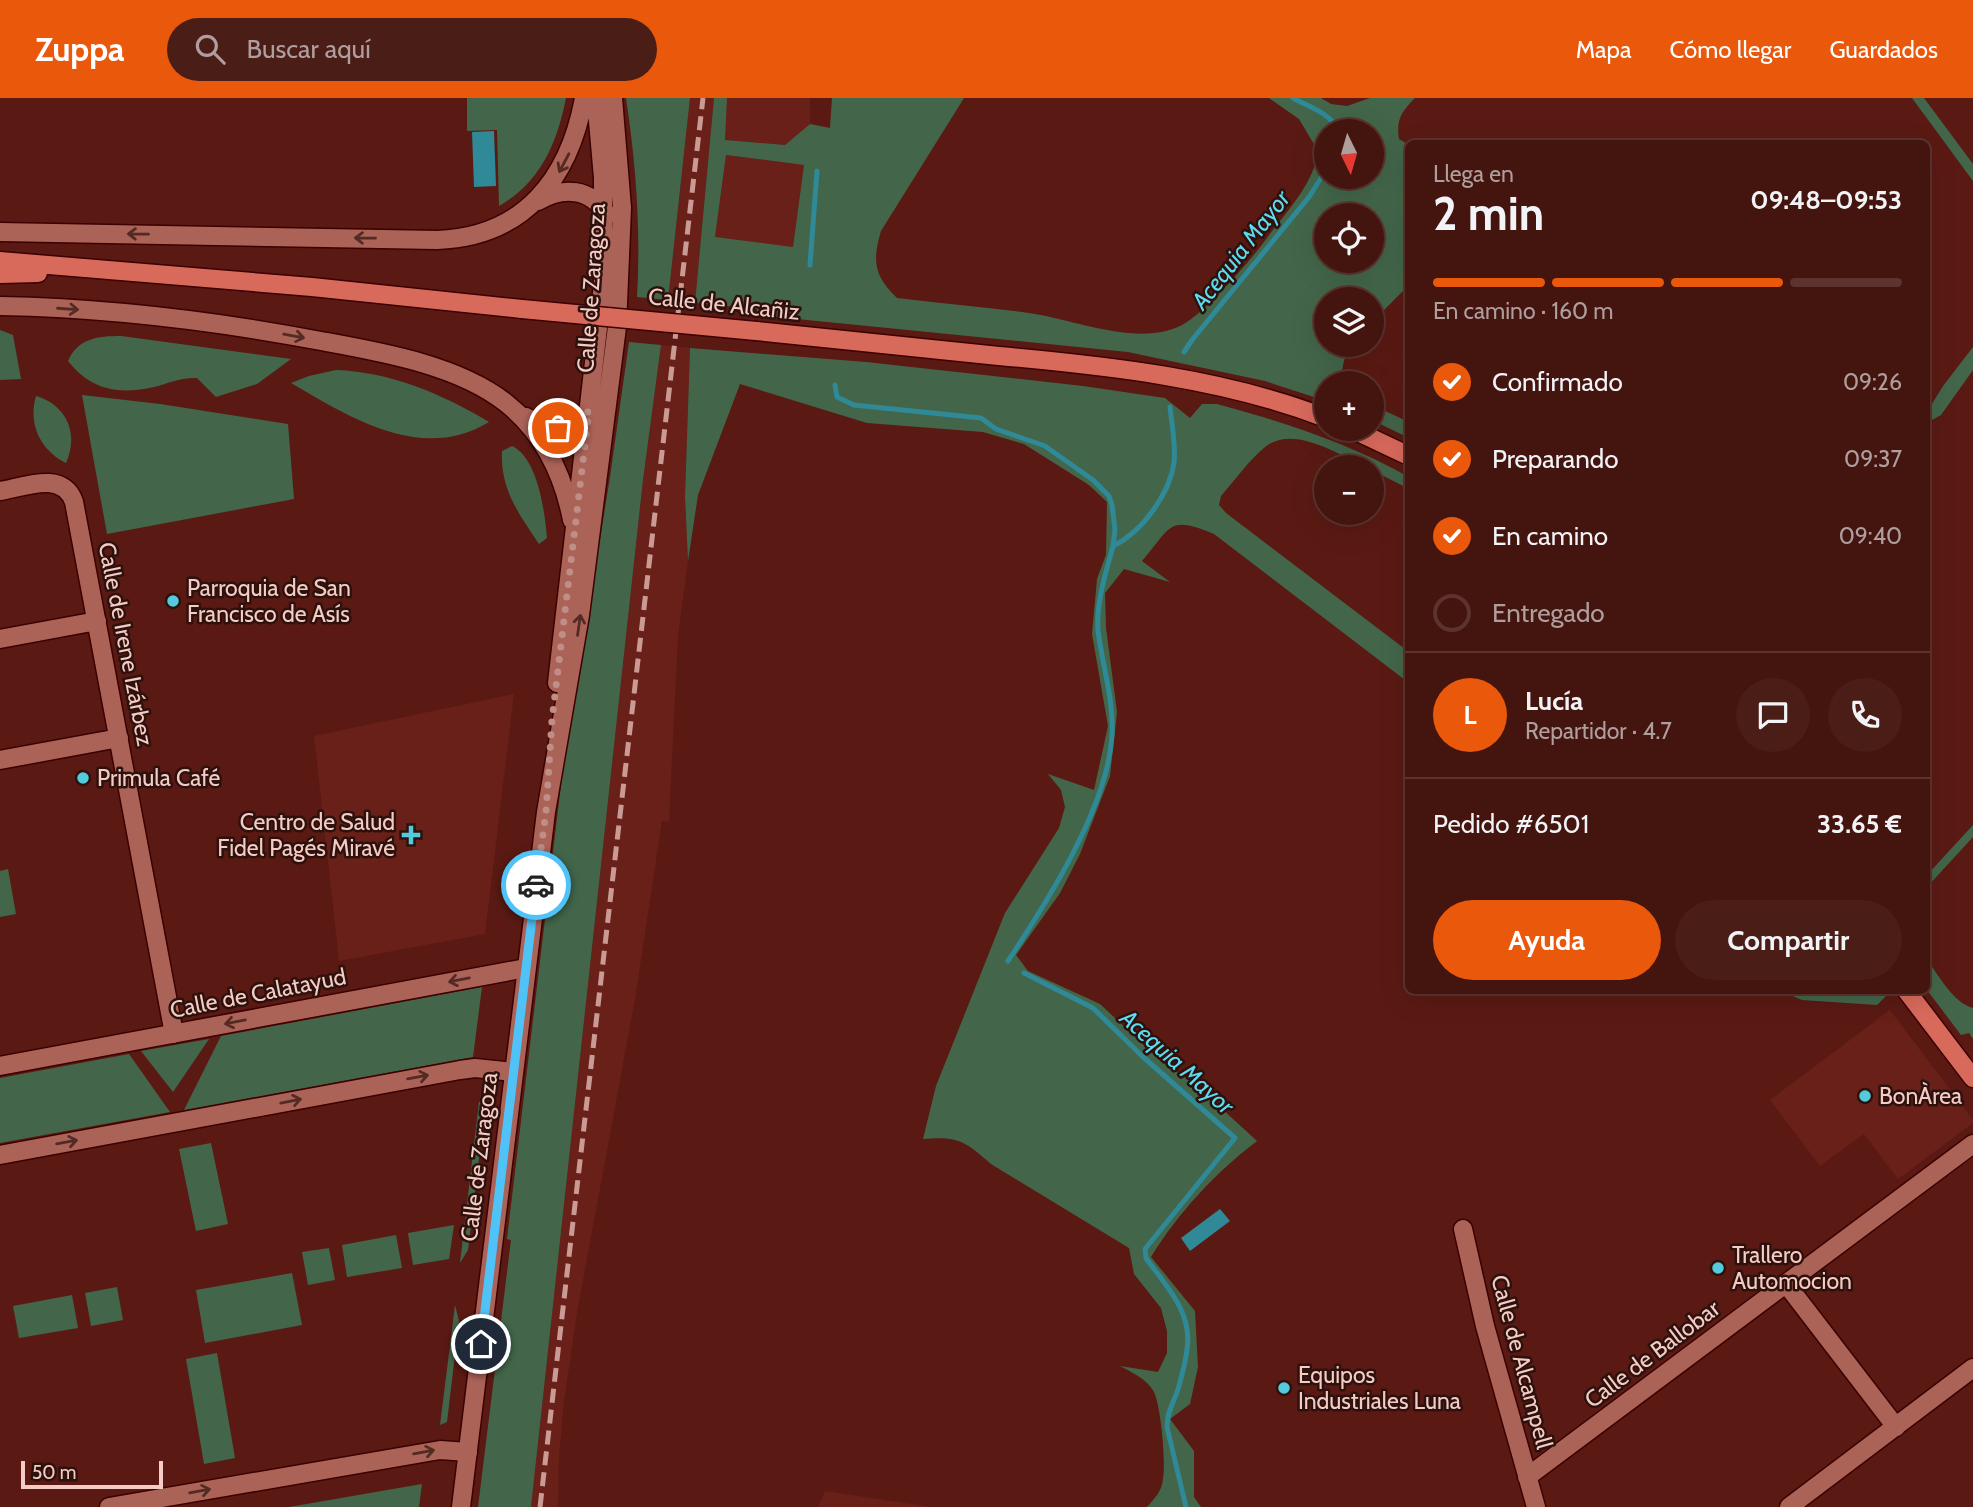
<!DOCTYPE html>
<html lang="es">
<meta charset="utf-8">
<style>
:root{--surface:#44140e;--page:#4b1d17;--text:#f1f3f6;--muted:#af9e9e;--line:#5c332e;--accent:#ea580c}
body{margin:0;font-family:Cabin,sans-serif;background:var(--page);color:var(--text);height:100vh;display:flex;flex-direction:column;font-size:26px;white-space:nowrap}
*{box-sizing:border-box;margin:0}
p{font-size:23px;color:var(--muted)}
.icon{flex:none;width:38px;height:38px;fill:none;stroke:currentColor;stroke-width:2;stroke-linecap:round;stroke-linejoin:round}
.map{position:relative;flex:1;overflow:hidden}
.side{position:absolute;left:1405px;top:42px;width:525px;height:854px;display:flex;flex-direction:column;background:var(--surface);border-radius:10px;box-shadow:0 7px 28px #0002,0 0 0 2px var(--line)}
.side>*{flex:none}
.needle{width:46px;rotate:175deg}
.fabs{position:absolute;left:1314px;top:21px;display:grid;gap:14px}
.fabs a{display:grid;place-items:center;width:70px;height:70px;border-radius:50%;background:var(--surface);box-shadow:0 7px 28px #0002,0 0 0 2px var(--line);font-size:35px}
.scale{position:absolute;left:21px;bottom:18px;width:142px;box-sizing:border-box;padding-left:7px;border:4px solid #f5ccc5;border-top:0;font-size:19px;line-height:24px;white-space:nowrap;color:#f5ccc5;-webkit-text-stroke:5px #2d110d;paint-order:stroke}
.pin{position:absolute;display:grid;place-items:center;width:60px;height:60px;color:#fff;margin:-30px;border:4px solid #fff;border-radius:50%;box-shadow:0 2px 7px #0007}
.courier{position:absolute;display:grid;place-items:center;width:70px;height:70px;margin:-35px;border:5px solid #4fc3f7;border-radius:50%;background:#fff;color:#222;box-shadow:0 2px 9px #0007}
.head em{font-style:normal;font-weight:700}
.head div{display:flex;flex-direction:column-reverse}
.head{display:flex;align-items:center;justify-content:space-between;height:119px;padding:0 28px}
h1{font-size:46px;font-weight:700;line-height:52px}
.bar{display:grid;grid-template-columns:repeat(4,1fr);gap:10px 7px;align-content:center;height:84px;padding:0 28px}
.bar i{height:9px;border-radius:5px;background:var(--line)}
.bar .on{background:var(--accent)}
.bar p{grid-column:span 4}
.line{display:flex;align-items:center;gap:18px;padding:0 28px;border-top:2px solid var(--line)}
.line div{flex:1}
.round{display:grid;place-items:center;flex:none;width:74px;height:74px;border-radius:37px;background:var(--page)}
ol{padding:0 28px;list-style:none}
li{display:flex;align-items:center;gap:21px;height:77px}
li p{margin-inline-start:auto}
li .icon{padding:7px;border-radius:50%;background:var(--accent);color:#fff;stroke-width:4}
li:last-child{color:var(--muted)}
li i{width:38px;height:38px;border:4px solid var(--line);border-radius:50%}
.primary-button{display:flex;gap:14px;margin-top:auto;padding:14px 28px}
.primary-button a{flex:1;height:80px;border-radius:42px;background:var(--accent);color:#fff;font-size:28px;font-weight:700;line-height:80px;text-align:center}
.primary-button a+a{background:var(--page);color:var(--text)}
header{display:flex;align-items:center;gap:42px;box-sizing:border-box;height:98px;padding:0 35px;background:var(--accent);color:#fff}
header strong{font-size:33px}
nav{display:flex;gap:38px;margin-inline-start:auto;font-size:24px}
.search{width:490px;height:63px;background:var(--page);display:flex;align-items:center;gap:18px;box-sizing:border-box;padding:0 24px;border-radius:38px;color:var(--muted);font-size:26px}
.map>svg:first-child{display:block}
.built{fill:#682018}
.green{fill:#43664a;fill-rule:evenodd}
.water{fill:#2f8997}
.lines{fill:none;stroke-linecap:round;stroke-linejoin:round}
.stream{stroke:#2f8997;stroke-width:5}
.street-casing{stroke:#3c0000;stroke-width:21}
.secondary-casing{stroke:#3c0000;stroke-width:21}
.primary-casing{stroke:#3c0000;stroke-width:21}
.street{stroke:#ab6358;stroke-width:18}
.secondary{stroke:#ab6358;stroke-width:18}
.primary{stroke:#d86a5c;stroke-width:18}
.rail{stroke:#ca9b94;stroke-width:5;stroke-dasharray:14 7;stroke-linecap:butt}
.primary-bridge-casing{stroke:#3c0000;stroke-width:21;stroke-linecap:butt}
.primary-bridge{stroke:#d86a5c;stroke-width:18}
.oneway{stroke:#532a24}
.done{stroke:#bf8e87;stroke-width:7;stroke-dasharray:0 12.6}
.route{stroke:#4fc3f7;stroke-width:9}
.poi-dot{fill:#54cadd;stroke:#2d110d;stroke-width:2.5}
.labels{text-anchor:middle;stroke-width:5;stroke-linejoin:round;paint-order:stroke}
.street-label{font-size:23px;fill:#f5ccc5;stroke:#2d110d}
.poi-label{font-size:23px;fill:#f5ccc5;stroke:#2d110d;text-anchor:start}
.water-label{font-size:24px;font-style:italic;fill:#5bdcf0;stroke:#2d110d}
</style>
<header>
<strong>Zuppa</strong>
<div class="search"><svg class="icon" aria-label="search" viewBox="0 0 24 24"><circle cx="10" cy="10" r="6"/><path d="M15 15l6 6"/></svg>Buscar aquí</div>
<nav><a>Mapa</a><a>Cómo llegar</a><a>Guardados</a></nav>
</header>
<div class="map">
<svg width="1973" height="1409" viewBox="0 0 1973 1409">
<rect width="100%" height="100%" fill="#5a1a13"/>
<!-- built -->
<path class="built" d="M690 0H714L695 205 668 202Z
M727 0H810V26L785 47 724 42Z
M726 57 804 67 793 149 715 140Z
M661 247 690 250 685 399 688 463 678 537 669 724 662 723 635 901 577 1215 564 1303 559 1358 558 1409H531L643 382Z
M514 596 485 836 339 863 314 638Z
M1890 912 1973 1022V1025L1898 1081 1864 1036 1820 1068 1770 1002Z
M825 1393 931 1409H818Z"/>
<!-- green -->
<path class="green" d="M467 0H566C557 45 541 84 499 108L497 32 467 33Z
M626 0H690L668 202 637 199C641 132 636 66 626 0Z
M714 0H727L725 42 785 47 810 26 830 30 832 0H964L881 133C872 163 874 178 897 200 943 206 990 209 1035 216 1078 223 1140 249 1182 227 1205 215 1251 162 1267 140 1286 114 1314 86 1318 53L1299 21 1269 0H1321L1331 6 1347 8 1370 0H1415C1401 14 1396 22 1399 41L1409 47V187L1372 224V201H1326V247H1353C1343 258 1341 271 1343 285H1326V303L1265 283 1128 254 757 217V211L695 205ZM1372 33V79H1326V33ZM726 57 804 67 793 149 715 139ZM1326 117H1372V163H1326Z
M1912 0H1924L1973 66V83Z
M0 232 13 237 21 281 0 282Z
M121 238 291 261 257 286 216 299 197 280C181 279 169 285 154 289 118 297 91 292 68 263 78 240 98 238 121 238Z
M629 244 661 247 643 382 531 1409H478L511 1142 507 1141 562 678 610 379Z
M1973 249V272L1941 317 1932 322 1930 309 1943 288Z
M690 250 866 264 1083 288 1165 300 1190 320 1202 306H1217C1284 324 1348 345 1409 379V391L1372 372V369H1366C1339 357 1293 326 1265 349 1249 362 1235 382 1221 398L1219 407 1226 415 1409 554V585L1214 436C1168 417 1172 428 1142 463L1170 484 1124 471 1105 495 1106 530 1117 614 1110 678 1080 756 1060 795 1016 857 1028 873 1100 906 1162 964 1196 987 1257 1043C1216 1074 1178 1115 1151 1159L1195 1213 1198 1269 1190 1306 1170 1321 1194 1353V1399L1201 1409H1147C1155 1400 1162 1393 1163 1381 1166 1364 1161 1309 1154 1294 1147 1281 1133 1275 1120 1268L1158 1274 1167 1255V1233L1161 1210 1134 1176 1129 1150 991 1066C965 1043 958 1038 923 1041L936 988 1005 815 1059 730 1065 709 1061 692 1048 676 1094 692 1108 628 1092 536 1097 481 1106 457 1107 404 1089 387 1024 346 983 334 867 325 740 286 698 397 688 463 685 399Z
M336 272C391 274 442 296 489 324 422 365 351 320 291 285L309 278Z
M82 297 160 306 288 326 294 401 107 436Z
M36 298C67 307 79 336 66 365 40 352 28 326 36 298Z
M1372 307 1409 324V340L1372 322Z
M512 348C538 360 545 415 547 440L539 446C519 416 500 391 502 353Z
M1973 727V739L1927 789V777Z
M8 771 16 816 0 819V773Z
M1927 862C1939 877 1953 905 1973 910V941L1969 935 1961 937 1927 892Z
M482 889 473 959 184 1012 221 938Z
M1883 892 1887 897 1877 907 1802 902 1781 893Z
M209 941 173 994 141 953Z
M129 956 170 1014 0 1045V980Z
M486 1002 468 1152 460 1165 479 1004Z
M211 1045 228 1126 196 1133 179 1051Z
M454 1127 449 1161 413 1167 408 1135Z
M396 1137 402 1170 347 1179 342 1147Z
M329 1150 335 1182 308 1187 302 1154Z
M292 1175 302 1227 205 1245 196 1192Z
M117 1189 123 1222 91 1228 85 1195Z
M72 1197 78 1230 19 1240 13 1208Z
M455 1207 459 1223 447 1324 440 1327Z
M217 1255 235 1360 204 1366 186 1261Z
M422 1386 419 1409H289Z"/>
<!-- water -->
<path class="water" d="M494 33 496 88 474 89 472 34Z
M1220 1111 1230 1123 1190 1153 1181 1140Z"/>
<g class="lines">
<!-- stream -->
<path class="stream" d="M1293 0C1309 9 1331 15 1338 33
M810 167 817 73
M1184 254 1192 242 1309 99 1326 72
M835 287 837 299 854 307 981 320 996 331 1045 348 1093 382 1109 398 1112 407 1115 432 1113 448
M1008 863C1047 804 1108 709 1112 637 1114 601 1102 567 1098 532 1096 504 1106 475 1113 448 1142 434 1169 397 1174 365 1176 347 1172 328 1170 309
M1024 875 1093 910 1142 958 1235 1040 1145 1151 1146 1160C1165 1187 1193 1214 1187 1251 1186 1263 1182 1276 1179 1288 1175 1303 1167 1312 1167 1329L1186 1409"/>
<!-- street casing -->
<g class="street-casing">
<path id="street" d="M0 393C24 389 63 372 74 404L174 936
M0 541 97 523
M0 662 119 640
M0 968 526 870
M0 1057 460 972 475 970 514 974
M1463 1131 1485 1228 1536 1409
M1787 1187 1896 1329
M1527 1379 1973 1046
M109 1409 440 1352 468 1354
M1789 1409 1973 1270"/>
</g>
<!-- secondary casing -->
<g class="secondary-casing">
<path id="secondary" d="M538 103C563 88 591 90 607 117
M0 134 437 142C524 139 569 81 584 0
M0 208C108 210 216 223 321 243 381 254 458 267 506 305 544 335 563 376 572 422
M526 319C550 333 576 336 592 308
M557 585 603 186V80L596 0
M461 1409 546 714 580 517 617 229 622 110 613 0"/>
</g>
<!-- primary casing -->
<g class="primary-casing">
<path id="primary" d="M0 163 312 189 522 211
M0 176 38 175
M756 233C837 241 918 250 999 258 1109 268 1222 280 1326 320
M1352 331 1409 358
M1906 892 1973 980"/>
</g>
<!-- street -->
<use href="#street" class="street"/>
<!-- secondary -->
<use href="#secondary" class="secondary"/>
<!-- primary -->
<use href="#primary" class="primary"/>
<!-- rail -->
<path class="rail" d="M540 1409 703 0"/>
<!-- primary-bridge casing -->
<g class="primary-bridge-casing">
<path id="primary-bridge" d="M522 211 756 233"/>
</g>
<!-- primary-bridge -->
<use href="#primary-bridge" class="primary-bridge"/>
</g>
<!-- one-way arrows -->
<defs><path id="oneway-shaft" d="M-6 0H5M1.5-3L5.5 0L1.5 3" fill="none" stroke-width="1.6" stroke-linecap="round" stroke-linejoin="round" transform="scale(1.75)"/></defs>
<g class="oneway">
<use href="#oneway-shaft" transform="translate(564 65) rotate(118)"/>
<use href="#oneway-shaft" transform="translate(138 136) rotate(-179)"/>
<use href="#oneway-shaft" transform="translate(365 140) rotate(-179)"/>
<use href="#oneway-shaft" transform="translate(68 211) rotate(4)"/>
<use href="#oneway-shaft" transform="translate(294 238) rotate(10)"/>
<use href="#oneway-shaft" transform="translate(579 527) rotate(-82)"/>
<use href="#oneway-shaft" transform="translate(459 882) rotate(169)"/>
<use href="#oneway-shaft" transform="translate(235 924) rotate(169)"/>
<use href="#oneway-shaft" transform="translate(418 979) rotate(-10)"/>
<use href="#oneway-shaft" transform="translate(291 1003) rotate(-11)"/>
<use href="#oneway-shaft" transform="translate(67 1044) rotate(-10)"/>
<use href="#oneway-shaft" transform="translate(424 1354) rotate(-10)"/>
<use href="#oneway-shaft" transform="translate(200 1393) rotate(-10)"/>
</g>
<g class="lines">
<!-- done -->
<path class="done" d="M536 787 546 714 552 622 589 313 572 327 558 330"/>
<!-- route -->
<path class="route" d="M481 1246 536 787"/>
</g>
<!-- markers -->
<g class="poi-dot">
<circle cx="173" cy="503" r="7"/>
<circle cx="83" cy="680" r="7"/>
<path d="M407.5 726.5h7v7h7v7h-7v7h-7v-7h-7v-7h7z"/>
<circle cx="1865" cy="998" r="7"/>
<circle cx="1718" cy="1170" r="7"/>
<circle cx="1284" cy="1290" r="7"/>
</g>
<g class="labels">
<!-- street labels -->
<g class="street-label">
<text transform="translate(591 190) rotate(-86)" y="8">Calle de Zaragoza</text>
<text transform="translate(724 206) rotate(6)" y="8">Calle de Alcañiz</text>
<text transform="translate(126 546) rotate(79)" y="8">Calle de Irene Izárbez</text>
<text transform="translate(258 895) rotate(-11)" y="8">Calle de Calatayud</text>
<text transform="translate(479 1059) rotate(-83)" y="8">Calle de Zaragoza</text>
<text transform="translate(1652 1256) rotate(-37)" y="8">Calle de Ballobar</text>
<text transform="translate(1522 1264) rotate(75)" y="8">Calle de Alcampell</text>
</g>
<!-- poi labels -->
<g class="poi-label">
<text x="187" y="498">Parroquia de San<tspan x="187" dy="26">Francisco de Asís</tspan></text>
<text x="97" y="688">Primula Café</text>
<text x="395" y="732" text-anchor="end">Centro de Salud<tspan x="395" dy="26">Fidel Pagés Miravé</tspan></text>
<text x="1879" y="1006">BonÀrea</text>
<text x="1732" y="1165">Trallero<tspan x="1732" dy="26">Automocion</tspan></text>
<text x="1298" y="1285">Equipos<tspan x="1298" dy="26">Industriales Luna</tspan></text>
</g>
<!-- water labels -->
<g class="water-label">
<text transform="translate(1241 152) rotate(-52)" y="8">Acequia Mayor</text>
<text transform="translate(1177 964) rotate(42)" y="8">Acequia Mayor</text>
</g>
</g>
</svg>
<div class="fabs">
<a><svg class="needle" viewBox="-14 -14 28 28"><path d="M0-13l5 13h-10z" fill="#e53935"/><path d="M0 13l5-13h-10z" fill="#af9e9e"/></svg></a>
<a><svg class="icon" aria-label="locate" viewBox="0 0 24 24"><circle cx="12" cy="12" r="6"/><path d="M12 2v4M12 18v4M2 12h4M18 12h4"/></svg></a>
<a><svg class="icon" aria-label="layers" viewBox="0 0 24 24"><path d="M12 4l9 5-9 5-9-5zM3 14l9 5 9-5"/></svg></a>
<a>+</a>
<a>−</a>
</div>
<div class="scale">50 m</div>
<div class="pin" style="left:558px;top:330px;background:#ea580c"><svg class="icon" aria-label="bag" viewBox="0 0 24 24"><path d="M5 8h14l-1 12H6zM9 8a3 3 0 0 1 6 0"/></svg></div>
<div class="pin" style="left:481px;top:1246px;background:#1f2937"><svg class="icon" aria-label="home" viewBox="0 0 24 24"><path d="M3 11l9-7 9 7M6 9v11h12V9"/></svg></div>
<div class="courier" style="left:536px;top:787px"><svg class="icon" aria-label="car" viewBox="0 0 24 24"><path d="M5 17H2v-5l4-1 3-4h7l3 4 3 1v5h-3M9 17h6M6 11h13"/><circle cx="7" cy="17" r="2"/><circle cx="17" cy="17" r="2"/></svg></div>
<section class="side">
<div class="head"><div><h1>2 min</h1><p>Llega en</p></div><em>09:48–09:53</em></div>
<div class="bar"><i class="on"></i><i class="on"></i><i class="on"></i><i></i><p>En camino · 160 m</p></div>
<ol>
<li><svg class="icon" aria-label="check" viewBox="0 0 24 24"><path d="M5 12l5 5 9-10"/></svg>Confirmado<p>09:26</p></li>
<li><svg class="icon" aria-label="check" viewBox="0 0 24 24"><path d="M5 12l5 5 9-10"/></svg>Preparando<p>09:37</p></li>
<li><svg class="icon" aria-label="check" viewBox="0 0 24 24"><path d="M5 12l5 5 9-10"/></svg>En camino<p>09:40</p></li>
<li><i></i>Entregado</li>
</ol>
<div class="line" style="height:126px"><b class="round" style="background:var(--accent);color:#fff">L</b><div><b>Lucía</b><p>Repartidor · 4.7</p></div><a class="round"><svg class="icon" aria-label="chat" viewBox="0 0 24 24"><path d="M4 5h16v11H9l-5 4z"/></svg></a><a class="round"><svg class="icon" aria-label="phone" viewBox="0 0 24 24"><path d="M5 4h4l2 5-3 2q2 4 5 5l2-3 5 2v4C11 20 4 13 5 4z"/></svg></a></div>
<div class="line" style="height:91px"><div>Pedido #6501</div><b>33.65 €</b></div>
<div class="primary-button"><a>Ayuda</a><a>Compartir</a></div>
</section>
</div>
